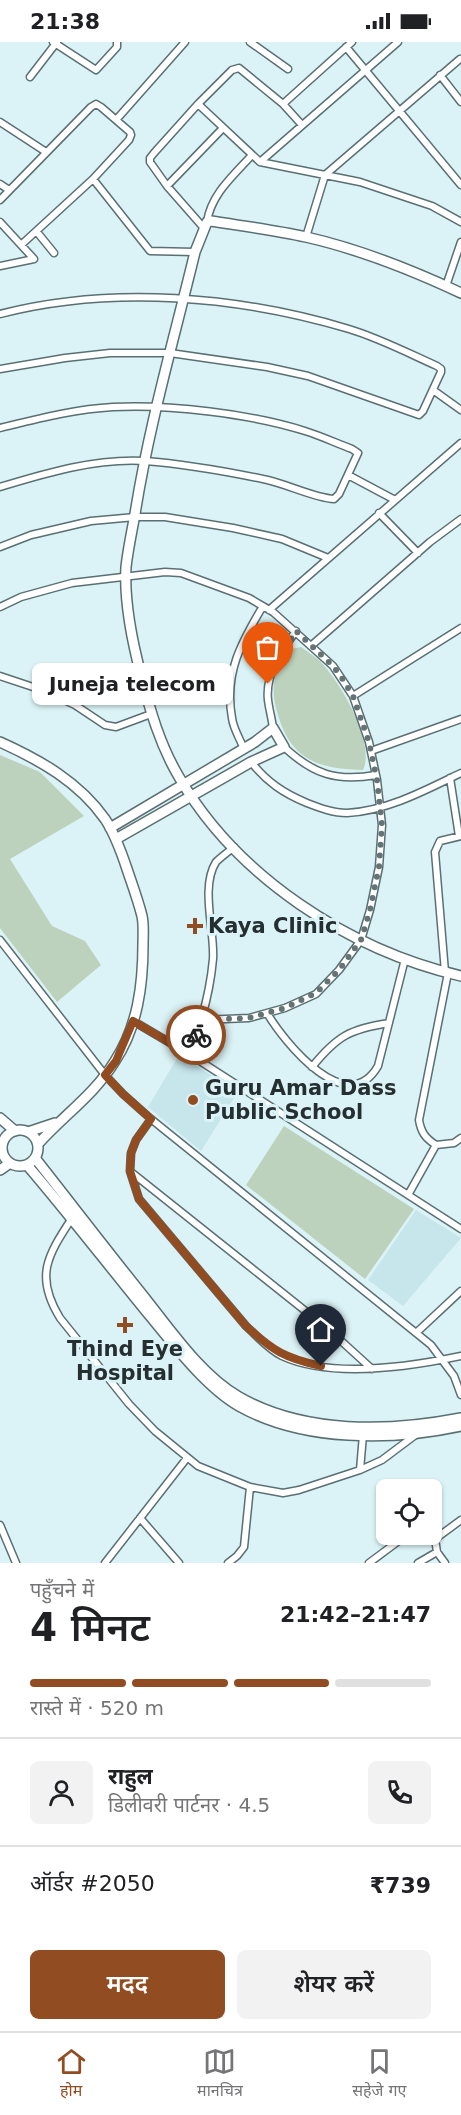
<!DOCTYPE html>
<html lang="hi">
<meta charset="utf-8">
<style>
:root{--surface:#fff;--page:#f2f2f2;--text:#202124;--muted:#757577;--line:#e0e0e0;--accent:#914c21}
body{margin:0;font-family:"DejaVu Sans","Noto Sans Devanagari",sans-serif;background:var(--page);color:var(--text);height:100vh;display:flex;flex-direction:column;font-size:22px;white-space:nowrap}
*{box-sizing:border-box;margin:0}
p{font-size:20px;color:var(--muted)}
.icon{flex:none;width:33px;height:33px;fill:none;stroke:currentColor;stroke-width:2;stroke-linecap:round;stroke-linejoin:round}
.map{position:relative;height:1521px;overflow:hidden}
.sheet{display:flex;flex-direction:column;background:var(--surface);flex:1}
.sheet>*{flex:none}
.controls{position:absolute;left:376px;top:1437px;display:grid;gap:12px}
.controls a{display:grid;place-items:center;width:66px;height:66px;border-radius:9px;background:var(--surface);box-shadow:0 2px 4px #0004;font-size:30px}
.pin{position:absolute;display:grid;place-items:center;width:51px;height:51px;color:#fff;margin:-62px -26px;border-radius:50% 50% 50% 0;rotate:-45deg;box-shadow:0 0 6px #0007}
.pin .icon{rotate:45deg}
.courier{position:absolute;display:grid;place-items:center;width:60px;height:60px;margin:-30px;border:4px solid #914c21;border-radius:50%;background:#fff;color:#222;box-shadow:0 2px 8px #0007}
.bubble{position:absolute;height:42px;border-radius:9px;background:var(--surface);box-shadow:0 2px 4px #0004;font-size:20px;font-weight:600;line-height:42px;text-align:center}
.summary em{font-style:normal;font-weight:600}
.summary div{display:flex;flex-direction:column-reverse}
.summary{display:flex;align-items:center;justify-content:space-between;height:102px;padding:0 30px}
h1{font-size:39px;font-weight:600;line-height:45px}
.bar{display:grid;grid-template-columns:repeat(4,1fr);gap:9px 6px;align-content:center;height:72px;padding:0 30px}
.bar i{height:8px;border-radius:4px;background:var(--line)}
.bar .active{background:var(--accent)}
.bar p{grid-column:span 4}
.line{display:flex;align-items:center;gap:15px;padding:0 30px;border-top:2px solid var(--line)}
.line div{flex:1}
.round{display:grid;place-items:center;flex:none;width:63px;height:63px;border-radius:9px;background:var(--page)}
.button{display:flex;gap:12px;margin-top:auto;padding:12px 30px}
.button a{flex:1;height:69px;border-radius:9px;background:var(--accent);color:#fff;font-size:24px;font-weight:600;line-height:69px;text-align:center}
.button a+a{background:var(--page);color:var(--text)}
.status{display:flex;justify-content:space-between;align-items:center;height:42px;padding:0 30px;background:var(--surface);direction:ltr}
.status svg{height:16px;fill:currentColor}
.menu{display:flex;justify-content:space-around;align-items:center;height:84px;border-top:2px solid var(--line);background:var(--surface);font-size:16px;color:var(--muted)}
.menu a{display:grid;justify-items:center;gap:3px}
.menu .active{color:var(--accent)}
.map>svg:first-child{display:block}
.built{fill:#c6e6eb}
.green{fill:#bdd2bd}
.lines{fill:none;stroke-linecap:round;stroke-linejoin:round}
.street-casing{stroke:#5a6f72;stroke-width:9}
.secondary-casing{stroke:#5a6f72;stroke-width:12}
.street{stroke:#fff;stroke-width:6}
.secondary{stroke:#fff;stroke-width:9}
.done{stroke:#657375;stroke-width:6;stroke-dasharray:0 10.8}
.route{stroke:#914c21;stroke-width:8}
.poi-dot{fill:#914c21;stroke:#dbf3f6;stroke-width:2}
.labels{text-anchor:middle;stroke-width:6;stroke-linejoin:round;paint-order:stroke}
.poi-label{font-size:21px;font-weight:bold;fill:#252e30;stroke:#dbf3f6;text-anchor:start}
</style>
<div class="status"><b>21:38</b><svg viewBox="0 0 49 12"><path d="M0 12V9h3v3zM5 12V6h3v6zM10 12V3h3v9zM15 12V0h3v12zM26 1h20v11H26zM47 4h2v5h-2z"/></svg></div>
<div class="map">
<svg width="461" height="1521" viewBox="0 0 461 1521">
<rect width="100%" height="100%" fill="#dbf3f6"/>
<!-- built -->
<path class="built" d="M179 1013 238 1050 201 1109 148 1065Z
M416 1168 461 1196 403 1264 368 1238Z"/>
<!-- green -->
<path class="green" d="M301 605C307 609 314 614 320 619 340 640 376 700 363 728 319 727 291 718 278 673 274 660 272 649 275 636 277 626 286 616 291 607Z
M0 713 40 730 84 774 10 817 52 884 85 899 101 923 57 960 0 886Z
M284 1084 414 1167 365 1237 246 1143Z"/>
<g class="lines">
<!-- street casing -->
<g class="street-casing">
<path id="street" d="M53 0 96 28 117 5V0
M250 0 288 27
M346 5 461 143
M440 33 461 60
M30 35 57 0
M198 62 260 120 360 140 432 164 461 180
M283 62 352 0
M116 78 185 0
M0 80 46 110
M260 120 398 0
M93 137 150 209 195 210
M0 142 9 148
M167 144 223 86
M0 158 91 65 96 62 101 65 130 90 131 93 129 98 93 137 21 203
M0 180 34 217
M207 180C211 152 234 133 252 113
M203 185 167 144 150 120V116L154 111 198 62 232 28 239 26 283 62 302 83
M37 190 54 211
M306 195 325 133 460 17
M0 224 34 217
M446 244 461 200
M0 272C112 243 239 254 349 287 379 296 408 311 437 324L441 327V330L423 369 419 373 308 334 267 325 170 311H110L65 316 0 327
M433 348 461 368
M0 386C37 377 75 367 113 365 168 362 252 372 305 389 321 394 336 401 352 407L358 411 339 452 334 457C314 456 285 441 263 437 224 429 184 422 145 419 96 416 46 431 0 445
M348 433 395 458
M379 471 418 511
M0 505 31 493 91 479 135 475H165L233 486 282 497 328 516
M0 565 21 555 72 541 165 530 181 531 249 556 273 570 333 624 353 654 369 700 377 738 382 783 379 825 370 868 361 898 339 928 316 952 285 966 249 976 202 978
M269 568 461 401
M312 603 430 500 461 477
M0 634 45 649 75 663 105 683 116 685 151 672
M353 654 461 586
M273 686C272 677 269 667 268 658 265 632 282 608 296 589
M284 705C313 732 336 740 376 733
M244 707C240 697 233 686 232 676 224 631 241 601 263 564
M371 709 461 677
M251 720C267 740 283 751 307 761 320 766 333 771 347 771 387 769 426 748 461 731
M450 736 459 794
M0 898 105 1033 123 1052 151 1077 431 1303 454 1334 461 1353
M445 930 435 810 440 799 461 794
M448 931 419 1078C421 1090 425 1096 436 1103L454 1101 461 1096
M267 971C284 1000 347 1078 378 1024L405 917
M133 979 189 1012 461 1187
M189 1012C202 980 210 951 213 917 215 890 200 845 216 820 221 815 228 810 234 805
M312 1025C337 994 350 987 389 981
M151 1077 136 1098 131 1111 130 1129 139 1157 246 1284C257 1294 268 1307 282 1314 332 1337 409 1325 461 1314
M131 1130 328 1287 372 1327
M408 1153 436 1103
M72 1176C48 1213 34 1234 60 1276L129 1362 155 1389 198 1424 250 1445 283 1451 299 1448 360 1428 382 1418 418 1391
M416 1291 461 1249
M360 1428 363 1393
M140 1476 179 1521
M432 1476 433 1475
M0 1483 16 1521
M437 1510 435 1497 461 1478
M105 1521 187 1416
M228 1521 237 1514 244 1505 250 1445
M369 1521 408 1492
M418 1521 437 1510 445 1521"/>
</g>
<!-- secondary casing -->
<g class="secondary-casing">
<path id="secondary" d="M461 251C412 228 359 207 306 195 275 188 242 184 211 179L207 180 195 210C174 297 149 383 135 472 132 489 128 507 126 525 124 561 132 599 141 633 150 668 160 703 179 735 237 835 349 908 461 934
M0 700C40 718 79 740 105 777 115 792 121 809 127 827 132 842 138 858 142 874 144 883 143 893 143 902 143 942 138 984 115 1019 95 1052 63 1074 38 1102
M110 786 255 700 273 686 284 705 251 720 116 797
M0 1076 15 1089
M2 1106a18 18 0 1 1 36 0a18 18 0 1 1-36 0Z
M28 1090 55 1081
M35 1116C72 1163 108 1210 145 1256 171 1289 202 1334 239 1355 304 1392 389 1390 461 1376
M27 1123C69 1172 109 1224 150 1274 174 1303 207 1346 239 1364 303 1400 392 1399 461 1384
M0 1128 10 1121"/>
</g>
<!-- street -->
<use href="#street" class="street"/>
<!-- secondary -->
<use href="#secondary" class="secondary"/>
</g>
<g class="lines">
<!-- done -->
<path class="done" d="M196 993 202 978 249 976 285 966 316 951 339 928 361 898 370 868 379 825 382 783 377 738 369 700 353 654 342 636 333 624 296 589 273 626 268 642"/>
<!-- route -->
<path class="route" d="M196 993 189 1012 133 979 116 1019 105 1033 123 1052 151 1077 136 1098 131 1111 130 1129 139 1157 246 1284C273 1309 285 1316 321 1324"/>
</g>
<!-- markers -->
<g class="poi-dot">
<path d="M192 875h6v6h6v6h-6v6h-6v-6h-6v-6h6z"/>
<circle cx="193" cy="1058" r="6"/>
<path d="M122 1274h6v6h6v6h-6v6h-6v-6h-6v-6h6z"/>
</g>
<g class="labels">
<!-- poi labels -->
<g class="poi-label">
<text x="208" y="891">Kaya Clinic</text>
<text x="205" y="1053">Guru Amar Dass<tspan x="205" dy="24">Public School</tspan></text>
<text x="125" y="1314" text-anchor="middle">Thind Eye<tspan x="125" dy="24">Hospital</tspan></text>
</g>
</g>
</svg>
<div class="controls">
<a><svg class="icon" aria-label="locate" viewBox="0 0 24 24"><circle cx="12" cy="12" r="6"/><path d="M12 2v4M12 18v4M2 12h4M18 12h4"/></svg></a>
</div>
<div class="pin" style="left:268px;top:642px;background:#ea580c"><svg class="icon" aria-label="bag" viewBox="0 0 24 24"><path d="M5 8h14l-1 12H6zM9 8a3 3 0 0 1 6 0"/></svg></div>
<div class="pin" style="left:321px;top:1324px;background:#1f2937"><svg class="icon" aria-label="home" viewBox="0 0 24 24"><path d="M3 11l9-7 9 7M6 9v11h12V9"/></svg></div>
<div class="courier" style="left:196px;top:993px"><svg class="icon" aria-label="bike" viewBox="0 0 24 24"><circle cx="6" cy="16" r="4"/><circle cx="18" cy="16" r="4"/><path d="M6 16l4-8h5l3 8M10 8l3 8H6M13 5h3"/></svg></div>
<div class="bubble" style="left:32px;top:621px;width:201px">Juneja telecom</div>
</div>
<section class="sheet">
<div class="summary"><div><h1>4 मिनट</h1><p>पहुँचने में</p></div><em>21:42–21:47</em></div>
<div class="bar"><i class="active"></i><i class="active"></i><i class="active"></i><i></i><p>रास्ते में · 520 m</p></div>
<div class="line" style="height:108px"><a class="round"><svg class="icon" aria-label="person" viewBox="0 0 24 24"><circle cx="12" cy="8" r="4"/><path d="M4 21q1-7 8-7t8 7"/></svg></a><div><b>राहुल</b><p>डिलीवरी पार्टनर · 4.5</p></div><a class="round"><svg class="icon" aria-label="phone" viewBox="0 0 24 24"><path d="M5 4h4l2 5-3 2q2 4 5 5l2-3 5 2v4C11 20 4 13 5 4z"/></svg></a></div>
<div class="line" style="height:78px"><div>ऑर्डर #2050</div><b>₹739</b></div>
<div class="button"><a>मदद</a><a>शेयर करें</a></div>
</section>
<nav class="menu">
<a class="active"><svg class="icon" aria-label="home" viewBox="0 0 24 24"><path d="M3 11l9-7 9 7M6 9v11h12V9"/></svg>होम</a>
<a><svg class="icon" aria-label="map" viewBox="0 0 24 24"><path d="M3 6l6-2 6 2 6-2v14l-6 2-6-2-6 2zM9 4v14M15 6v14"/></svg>मानचित्र</a>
<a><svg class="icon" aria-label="saved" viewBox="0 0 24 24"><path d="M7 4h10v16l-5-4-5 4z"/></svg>सहेजे गए</a>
</nav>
